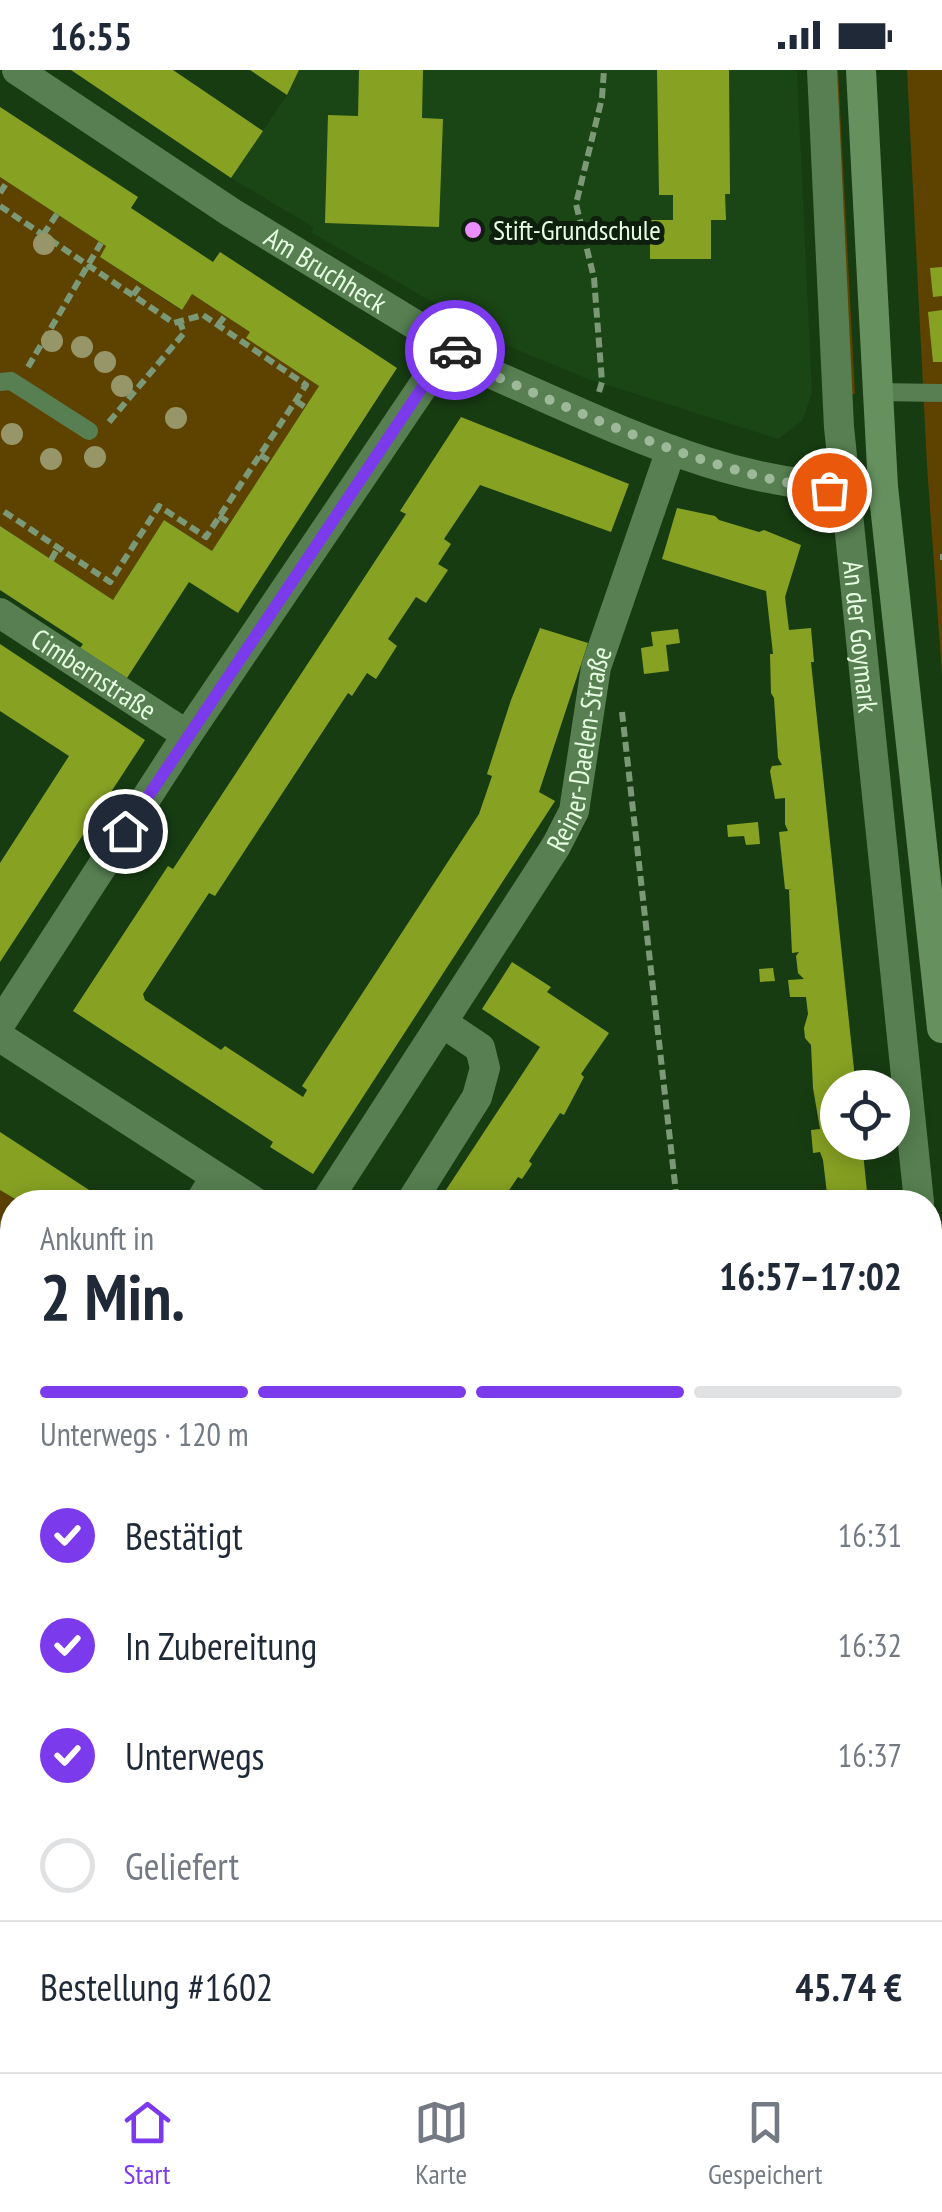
<!DOCTYPE html>
<html lang="de">
<meta charset="utf-8">
<style>
:root{--surface:#fff;--page:#f2f2f3;--text:#1f2937;--muted:#747a83;--line:#e0e1e3;--accent:#7c3aed}
body{margin:0;font-family:"PT Sans Narrow",sans-serif;background:var(--page);color:var(--text);height:100vh;display:flex;flex-direction:column;font-size:38px;white-space:nowrap}
*{box-sizing:border-box;margin:0}
p{font-size:32px;color:var(--muted)}
.icon{flex:none;width:55px;height:55px;fill:none;stroke:currentColor;stroke-width:2;stroke-linecap:round;stroke-linejoin:round}
.map{position:relative;flex:1;overflow:hidden}
.sheet{position:absolute;left:0px;top:1120px;width:942px;height:882px;display:flex;flex-direction:column;background:var(--surface);border-radius:40px 40px 0 0;box-shadow:0 5px 25px #0003}
.sheet>*{flex:none}
.tools{position:absolute;left:820px;top:1000px;display:grid;gap:20px}
.tools a{display:grid;place-items:center;width:90px;height:90px;border-radius:50%;background:var(--surface);box-shadow:0 5px 25px #0003;font-size:50px}
.pin{position:absolute;display:grid;place-items:center;width:85px;height:85px;color:#fff;margin:-42px;border:5px solid #fff;border-radius:50%;box-shadow:0 2px 10px #0007}
.courier{position:absolute;display:grid;place-items:center;width:100px;height:100px;margin:-50px;border:8px solid #7c3aed;border-radius:50%;background:#fff;color:#222;box-shadow:0 2px 12px #0007}
.overview em{font-style:normal;font-weight:700}
.overview div{display:flex;flex-direction:column-reverse}
.overview{display:flex;align-items:center;justify-content:space-between;height:170px;padding:0 40px}
h1{font-size:65px;font-weight:700;line-height:75px}
.bar{display:grid;grid-template-columns:repeat(4,1fr);gap:15px 10px;align-content:center;height:120px;padding:0 40px}
.bar i{height:12px;border-radius:8px;background:var(--line)}
.bar .selected{background:var(--accent)}
.bar p{grid-column:span 4}
.line{display:flex;align-items:center;gap:25px;padding:0 40px;border-top:2px solid var(--line)}
.line div{flex:1}
ol{padding:0 40px;list-style:none}
li{display:flex;align-items:center;gap:30px;height:110px}
li p{margin-inline-start:auto}
li .icon{padding:10px;border-radius:50%;background:var(--accent);color:#fff;stroke-width:4}
li:last-child{color:var(--muted)}
li i{width:55px;height:55px;border:5px solid var(--line);border-radius:50%}
.status{display:flex;justify-content:space-between;align-items:center;height:70px;padding:0 50px;background:var(--surface);direction:ltr}
.status svg{height:28px;fill:currentColor}
.tab-bar{display:flex;justify-content:space-around;align-items:center;height:140px;border-top:2px solid var(--line);background:var(--surface);font-size:28px;color:var(--muted)}
.tab-bar a{display:grid;justify-items:center;gap:5px}
.tab-bar .selected{color:var(--accent)}
.map>svg:first-child{display:block}
.built{fill:#1a4514}
.green{fill:#5e4200}
.building{fill:#87a223}
.lines{fill:none;stroke-linecap:round;stroke-linejoin:round}
.path{stroke:#7b9976;stroke-width:6;stroke-dasharray:10 5;stroke-linecap:butt}
.lane{stroke:#577f51;stroke-width:18}
.street{stroke:#577f51;stroke-width:30}
.secondary{stroke:#66915f;stroke-width:30}
.tree{fill:#969668}
.done{stroke:#9eb99a;stroke-width:10;stroke-dasharray:0 18}
.route{stroke:#7c3aed;stroke-width:12}
.poi-dot{fill:#eb8dfc;stroke:#0f1f0d;stroke-width:4}
.labels{text-anchor:middle;stroke-width:10;stroke-linejoin:round;paint-order:stroke}
.poi-label{font-size:28px;fill:#e7fde3;stroke:#0f1f0d;text-anchor:start}
.street-label{font-size:28px;fill:#e7fde3;stroke:#0f1f0d}
</style>
<div class="status"><b>16:55</b><svg viewBox="0 0 49 12"><path d="M0 12V9h3v3zM5 12V6h3v6zM10 12V3h3v9zM15 12V0h3v12zM26 1h20v11H26zM47 4h2v5h-2z"/></svg></div>
<div class="map">
<svg width="942" height="2002" viewBox="0 0 942 2002">
<rect width="100%" height="100%" fill="#173c12"/>
<!-- built -->
<path class="built" d="M299 0H797L812 324 802 351 778 369 585 308 513 278 312 163 313 157 231 108 287 25Z"/>
<!-- green -->
<path class="green" d="M834 0H838L855 324H849Z
M907 0H942V605L927 396Z
M0 107 106 176 100 187 181 240 192 224 250 262 319 316 212 481 164 450 113 530 0 456Z
M0 1120 19 1132H12V1180L0 1171Z"/>
<!-- building -->
<path class="building" d="M71 0H173L263 61 231 108Z
M250 0H299L287 25Z
M359 0H423L422 48 443 49 439 157 325 153 328 45 358 46Z
M657 0H729L730 124H725L726 150H711V189H650V150H673V125H659Z
M0 37 138 127 131 138 213 192 220 182 397 298 238 543 189 512 127 608 80 578 83 574 0 520V456L113 530 164 450 212 481 319 316 246 268 250 262 192 224 182 240 100 187 106 176 0 107Z
M942 197V226L933 227 930 198Z
M942 240V292H933L928 242Z
M461 347 629 414 611 462 480 415 444 469 451 474 438 494 448 500 426 533 416 527 388 569 397 576 376 609 367 603 352 626 348 623 215 826 209 823 143 924 145 930 221 980 225 976 303 1027 307 1020 302 1016 479 744 492 706 487 704 511 630 540 558 588 573 539 722 555 731 313 1104 270 1077 273 1072 73 941 168 796 173 799 406 444 400 441Z
M677 438 715 446 719 450 759 462 764 460 801 475 785 527 789 560 811 558 814 592H811L856 1018H838V1072H862L868 1132H828L823 1090 820 1082 813 1083 811 1060 820 1059 813 1018 811 975 805 968 804 958 808 944 806 927H790L788 910 804 909 798 903 796 886 799 882 792 883 789 820H792L785 819 779 762 788 761 785 754V728L775 729 770 701 772 696 782 695 778 688 774 628 771 623 770 584H773L766 521 662 489Z
M678 559 680 573 666 575 669 601 644 604 641 578 653 576 651 562Z
M0 574 145 670 0 892V793L69 686 0 641Z
M758 752 760 774 746 775 744 766 728 767 727 755Z
M512 892 551 917 547 922 609 963 581 1004 584 1007 564 1045 560 1043 529 1091 532 1094 522 1109 518 1107 501 1132H438L540 977 482 939Z
M773 898 775 911 760 912 759 899Z
M0 1062 103 1129 107 1126 117 1132H20L0 1120Z
M0 1172 12 1180V1215L0 1207Z
M12 1251V1315L8 1312 0 1324V1267Z
M0 1359 10 1365 12 1361V1432L0 1424Z
M4 1517 12 1523V1551L0 1571V1524Z
M930 1674 942 1682V1767L930 1756Z
M12 1726V1783L10 1787 0 1781V1746Z
M930 1825 942 1834V1847L930 1861Z
M0 1859 12 1867 0 1891Z
M0 1918 12 1926V1982L0 1974Z
M63 1990H104L101 1996 110 2002H56Z
M168 1990H185L177 2002H161Z
M347 1990H397L390 2002H339Z
M487 1990H520L513 2002H479Z
M631 1990H717L733 2002H647Z"/>
<g class="lines">
<!-- path -->
<path class="path" d="M0 123 7 112
M0 136 174 253 203 245 306 315 206 467 159 436 110 512 0 439
M43 165 57 144
M133 225 141 214
M218 255 225 246
M28 297 101 173
M599 322 602 312 594 208 576 134 602 28 604 0
M296 331 305 337
M109 352 184 263 180 252
M260 385 270 391
M219 446 230 453
M940 487H942
M51 490 58 478
M622 642 677 1132
M0 1998 13 2002"/>
<!-- lane -->
<path class="lane" d="M0 312 11 311 89 361
M877 322 942 323
M193 1132 210 1104"/>
<!-- street -->
<g class="street">
<path id="s1" d="M17 0 232 143 450 276 473 296C603 351 738 426 883 417"/>
<path id="s2" d="M822 0 839 357 919 1132"/>
<path id="s3" d="M0 543 187 665"/>
<path d="M0 954 187 665 450 276"/>
<path d="M0 967 255 1132"/>
<path id="s4" d="M326 1132 556 776 574 741 596 597 671 380"/>
<path d="M411 1132 477 1027 485 998 480 978 443 953"/>
<path d="M930 1240 942 1355"/>
<path d="M0 1476 12 1481"/>
<path d="M930 1551H942"/>
<path d="M0 1670 12 1650"/>
<path d="M930 1969 942 1956"/>
<path d="M771 1990 784 2002"/>
<path d="M439 2002 446 1990"/>
<path d="M899 2002 910 1990"/>
</g>
<!-- secondary -->
<path class="secondary" d="M861 0 883 417 942 958"/>
</g>
<!-- trees -->
<g class="tree">
<circle cx="44" cy="174" r="11"/>
<circle cx="52" cy="271" r="11"/>
<circle cx="82" cy="277" r="11"/>
<circle cx="105" cy="292" r="11"/>
<circle cx="122" cy="316" r="11"/>
<circle cx="176" cy="348" r="11"/>
<circle cx="12" cy="364" r="11"/>
<circle cx="95" cy="387" r="11"/>
<circle cx="51" cy="389" r="11"/>
</g>
<g class="lines">
<!-- done -->
<path class="done" d="M455 280 472 296C588 346 703 402 829 420"/>
<!-- route -->
<path class="route" d="M125 761 450 276 455 280"/>
</g>
<!-- markers -->
<circle class="poi-dot" cx="473" cy="160" r="10"/>
<g class="labels">
<!-- poi labels -->
<g class="poi-label">
<text x="493" y="170">Stift-Grundschule</text>
</g>
<!-- street labels -->
<g class="street-label">
<text dy="10" stroke="none"><textPath href="#s1" startOffset="368">Am Bruchheck</textPath></text>
<text dy="10" stroke="none"><textPath href="#s2" startOffset="568">An der Goymark</textPath></text>
<text dy="10" stroke="none"><textPath href="#s3" startOffset="112">Cimbernstraße</textPath></text>
<text dy="10" stroke="none"><textPath href="#s4" startOffset="525">Reiner-Daelen-Straße</textPath></text>
</g>
</g>
</svg>
<div class="tools">
<a><svg class="icon" aria-label="locate" viewBox="0 0 24 24"><circle cx="12" cy="12" r="6"/><path d="M12 2v4M12 18v4M2 12h4M18 12h4"/></svg></a>
</div>
<div class="pin" style="left:829px;top:420px;background:#ea580c"><svg class="icon" aria-label="bag" viewBox="0 0 24 24"><path d="M5 8h14l-1 12H6zM9 8a3 3 0 0 1 6 0"/></svg></div>
<div class="pin" style="left:125px;top:761px;background:#1f2937"><svg class="icon" aria-label="home" viewBox="0 0 24 24"><path d="M3 11l9-7 9 7M6 9v11h12V9"/></svg></div>
<div class="courier" style="left:455px;top:280px"><svg class="icon" aria-label="car" viewBox="0 0 24 24"><path d="M5 17H2v-5l4-1 3-4h7l3 4 3 1v5h-3M9 17h6M6 11h13"/><circle cx="7" cy="17" r="2"/><circle cx="17" cy="17" r="2"/></svg></div>
<section class="sheet">
<div class="overview"><div><h1>2 Min.</h1><p>Ankunft in</p></div><em>16:57–17:02</em></div>
<div class="bar"><i class="selected"></i><i class="selected"></i><i class="selected"></i><i></i><p>Unterwegs · 120 m</p></div>
<ol>
<li><svg class="icon" aria-label="check" viewBox="0 0 24 24"><path d="M5 12l5 5 9-10"/></svg>Bestätigt<p>16:31</p></li>
<li><svg class="icon" aria-label="check" viewBox="0 0 24 24"><path d="M5 12l5 5 9-10"/></svg>In Zubereitung<p>16:32</p></li>
<li><svg class="icon" aria-label="check" viewBox="0 0 24 24"><path d="M5 12l5 5 9-10"/></svg>Unterwegs<p>16:37</p></li>
<li><i></i>Geliefert</li>
</ol>
<div class="line" style="height:130px"><div>Bestellung #1602</div><b>45.74 €</b></div>
</section>
</div>
<nav class="tab-bar">
<a class="selected"><svg class="icon" aria-label="home" viewBox="0 0 24 24"><path d="M3 11l9-7 9 7M6 9v11h12V9"/></svg>Start</a>
<a><svg class="icon" aria-label="map" viewBox="0 0 24 24"><path d="M3 6l6-2 6 2 6-2v14l-6 2-6-2-6 2zM9 4v14M15 6v14"/></svg>Karte</a>
<a><svg class="icon" aria-label="saved" viewBox="0 0 24 24"><path d="M7 4h10v16l-5-4-5 4z"/></svg>Gespeichert</a>
</nav>
